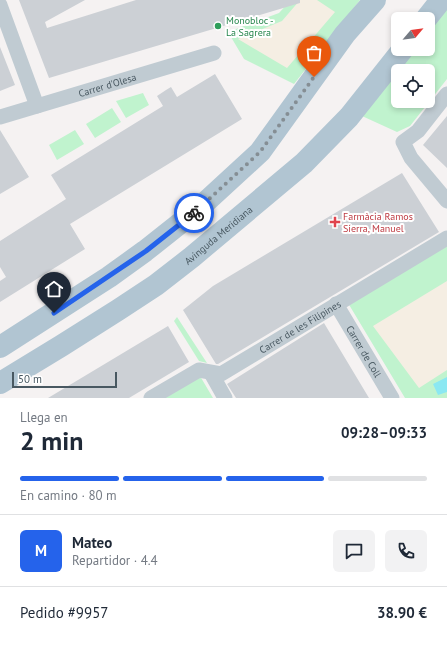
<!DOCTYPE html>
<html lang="es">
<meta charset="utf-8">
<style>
:root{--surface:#fff;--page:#f2f2f3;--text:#1f2937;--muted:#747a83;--line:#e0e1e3;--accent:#2563eb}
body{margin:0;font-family:"PT Sans",sans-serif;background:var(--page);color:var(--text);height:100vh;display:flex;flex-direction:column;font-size:15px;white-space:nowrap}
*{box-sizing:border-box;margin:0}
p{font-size:13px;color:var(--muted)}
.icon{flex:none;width:22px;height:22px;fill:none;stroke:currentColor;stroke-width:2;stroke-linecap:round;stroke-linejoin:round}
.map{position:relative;height:398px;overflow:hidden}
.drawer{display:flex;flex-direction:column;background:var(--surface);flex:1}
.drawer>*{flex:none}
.needle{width:26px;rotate:61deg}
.fabs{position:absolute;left:391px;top:12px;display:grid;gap:8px}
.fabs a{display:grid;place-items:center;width:44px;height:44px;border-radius:6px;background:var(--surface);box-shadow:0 2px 6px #0003;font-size:20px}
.scale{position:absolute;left:12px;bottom:10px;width:105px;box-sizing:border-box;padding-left:4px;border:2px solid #485861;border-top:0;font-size:11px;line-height:14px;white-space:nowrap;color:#485861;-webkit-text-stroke:3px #fff;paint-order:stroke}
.pin{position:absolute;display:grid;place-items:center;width:34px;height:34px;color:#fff;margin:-41px -17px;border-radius:50% 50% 50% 0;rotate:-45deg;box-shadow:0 0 4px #0007}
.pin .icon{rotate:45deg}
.courier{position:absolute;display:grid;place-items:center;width:40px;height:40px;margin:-20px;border:3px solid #2563eb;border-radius:50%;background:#fff;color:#222;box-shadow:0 1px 5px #0007}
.head em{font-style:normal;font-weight:800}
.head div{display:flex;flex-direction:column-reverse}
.head{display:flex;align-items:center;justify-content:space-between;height:68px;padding:0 20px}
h1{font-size:26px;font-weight:800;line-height:30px}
.bar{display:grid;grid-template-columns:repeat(4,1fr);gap:6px 4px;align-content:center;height:48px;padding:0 20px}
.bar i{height:5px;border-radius:3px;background:var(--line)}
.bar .on{background:var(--accent)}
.bar p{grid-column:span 4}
.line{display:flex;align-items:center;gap:10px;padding:0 20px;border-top:1px solid var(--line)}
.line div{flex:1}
.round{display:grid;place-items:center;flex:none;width:42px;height:42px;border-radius:6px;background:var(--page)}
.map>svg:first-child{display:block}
.green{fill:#c0f3ce;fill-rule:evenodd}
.sand{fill:#f5eee3}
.water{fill:#8be8f2}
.building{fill:#ccd0d5}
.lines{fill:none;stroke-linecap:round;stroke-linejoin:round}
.minor{stroke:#c0cbd2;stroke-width:15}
.primary{stroke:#b1c5d2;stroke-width:22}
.done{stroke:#858e94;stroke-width:4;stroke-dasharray:0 7.2}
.route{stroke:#2563eb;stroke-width:5}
.leisure-dot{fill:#2e9e5b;stroke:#fff;stroke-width:1.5}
.health-dot{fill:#e0444e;stroke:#fff;stroke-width:1.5}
.labels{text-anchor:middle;stroke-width:4;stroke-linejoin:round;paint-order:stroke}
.leisure-label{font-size:10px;fill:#27864d;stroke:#fff;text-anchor:start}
.street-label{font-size:10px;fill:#485861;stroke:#fff}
.health-label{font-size:10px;fill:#be3a42;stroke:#fff;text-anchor:start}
</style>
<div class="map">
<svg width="447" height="398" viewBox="0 0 447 398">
<rect width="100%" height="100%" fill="#f5f2f2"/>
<!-- green -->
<path class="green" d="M291 0H360L294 84 244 59 228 32 279 13Z
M447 6V79L410 126 397 132 362 116 412 49H428V28ZM398 71H428V101H398Z
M143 93 149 105 126 118 116 101Z
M112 108 121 122 95 138 86 124Z
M75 130 84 144 57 160 49 145Z
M447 244V398H405L348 303Z
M177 317 207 363 199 361 174 321Z
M200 376 213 398H163Z"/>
<!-- sand -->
<path class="sand" d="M300 0H317L335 12 287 68 238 39 282 21Z
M447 281V370L419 388 373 326Z"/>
<!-- water -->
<path class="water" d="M447 377V392L438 395 433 384Z"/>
<!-- building -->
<path class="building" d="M19 0H85L45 22 47 28 136 0H300V3L49 78Z
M0 47 15 85 0 91Z
M215 74 242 119 70 224 85 249 0 302V281L6 277 0 267V241L66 199 51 175 163 106 157 96 166 90 171 87 177 97Z
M447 116V168L423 145Z
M0 130 29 177 0 194Z
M402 173 439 232 218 364H216L183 310 213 286Z
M324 323 369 398H236L227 384Z
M168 326 189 362 129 398H48Z"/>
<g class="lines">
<!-- minor -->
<g class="minor">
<path d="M0 5 37 106"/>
<path d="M447 94 418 131 403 142 411 158 447 201"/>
<path id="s1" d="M0 117 214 53"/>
<path id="s2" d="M336 304 392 398"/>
<path d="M211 373 225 398"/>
<path id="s3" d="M151 398 199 370 221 374 447 238"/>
</g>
<!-- primary -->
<g class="primary">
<path d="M426 19 441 0"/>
<path d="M0 347 109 277 145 251 198 209 260 152 345 34 375 0"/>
<path id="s4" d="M0 383 61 346 118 310 156 285 192 257 304 163 349 117 403 49"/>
</g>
</g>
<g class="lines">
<!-- done -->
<path class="done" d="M194 213 260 152 314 77"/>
<!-- route -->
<path class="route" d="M54 313 146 251 194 213"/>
</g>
<!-- markers -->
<circle class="leisure-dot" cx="218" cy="26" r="4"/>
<path class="health-dot" d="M333 216h4v4h4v4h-4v4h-4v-4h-4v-4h4z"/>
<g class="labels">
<!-- leisure labels -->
<g class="leisure-label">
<text x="226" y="24">Monobloc -<tspan x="226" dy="12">La Sagrera</tspan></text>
</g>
<!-- street labels -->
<g class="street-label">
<text dy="4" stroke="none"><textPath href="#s1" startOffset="112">Carrer d'Olesa</textPath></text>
<text dy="4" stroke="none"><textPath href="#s4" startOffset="264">Avinguda Meridiana</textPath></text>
<text dy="4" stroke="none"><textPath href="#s3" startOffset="170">Carrer de les Filipines</textPath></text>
<text dy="4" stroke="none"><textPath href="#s2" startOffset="55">Carrer de Coll</textPath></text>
</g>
<!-- health labels -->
<g class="health-label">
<text x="343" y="220">Farmàcia Ramos<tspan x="343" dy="12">Sierra, Manuel</tspan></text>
</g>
</g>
</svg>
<div class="fabs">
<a><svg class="needle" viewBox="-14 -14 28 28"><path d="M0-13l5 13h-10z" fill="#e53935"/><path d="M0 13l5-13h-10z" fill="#747a83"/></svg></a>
<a><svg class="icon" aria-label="locate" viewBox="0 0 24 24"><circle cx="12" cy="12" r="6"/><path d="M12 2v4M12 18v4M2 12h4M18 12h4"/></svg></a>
</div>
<div class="scale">50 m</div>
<div class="pin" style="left:314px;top:77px;background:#ea580c"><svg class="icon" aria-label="bag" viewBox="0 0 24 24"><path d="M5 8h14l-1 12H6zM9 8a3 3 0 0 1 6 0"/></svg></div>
<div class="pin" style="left:54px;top:313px;background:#1f2937"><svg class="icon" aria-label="home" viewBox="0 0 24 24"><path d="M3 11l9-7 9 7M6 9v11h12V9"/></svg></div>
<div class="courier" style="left:194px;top:213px"><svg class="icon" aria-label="bike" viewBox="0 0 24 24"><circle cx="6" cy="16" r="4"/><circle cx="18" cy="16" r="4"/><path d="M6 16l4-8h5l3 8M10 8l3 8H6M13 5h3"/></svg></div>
</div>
<section class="drawer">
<div class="head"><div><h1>2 min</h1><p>Llega en</p></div><em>09:28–09:33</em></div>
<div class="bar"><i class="on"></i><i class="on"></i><i class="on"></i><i></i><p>En camino · 80 m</p></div>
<div class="line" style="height:72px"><b class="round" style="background:var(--accent);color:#fff">M</b><div><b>Mateo</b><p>Repartidor · 4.4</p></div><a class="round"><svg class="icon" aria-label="chat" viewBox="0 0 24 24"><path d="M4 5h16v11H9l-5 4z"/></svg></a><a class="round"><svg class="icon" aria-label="phone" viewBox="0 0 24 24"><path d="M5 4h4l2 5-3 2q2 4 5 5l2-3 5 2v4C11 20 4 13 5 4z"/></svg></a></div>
<div class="line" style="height:52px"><div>Pedido #9957</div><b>38.90 €</b></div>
</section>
